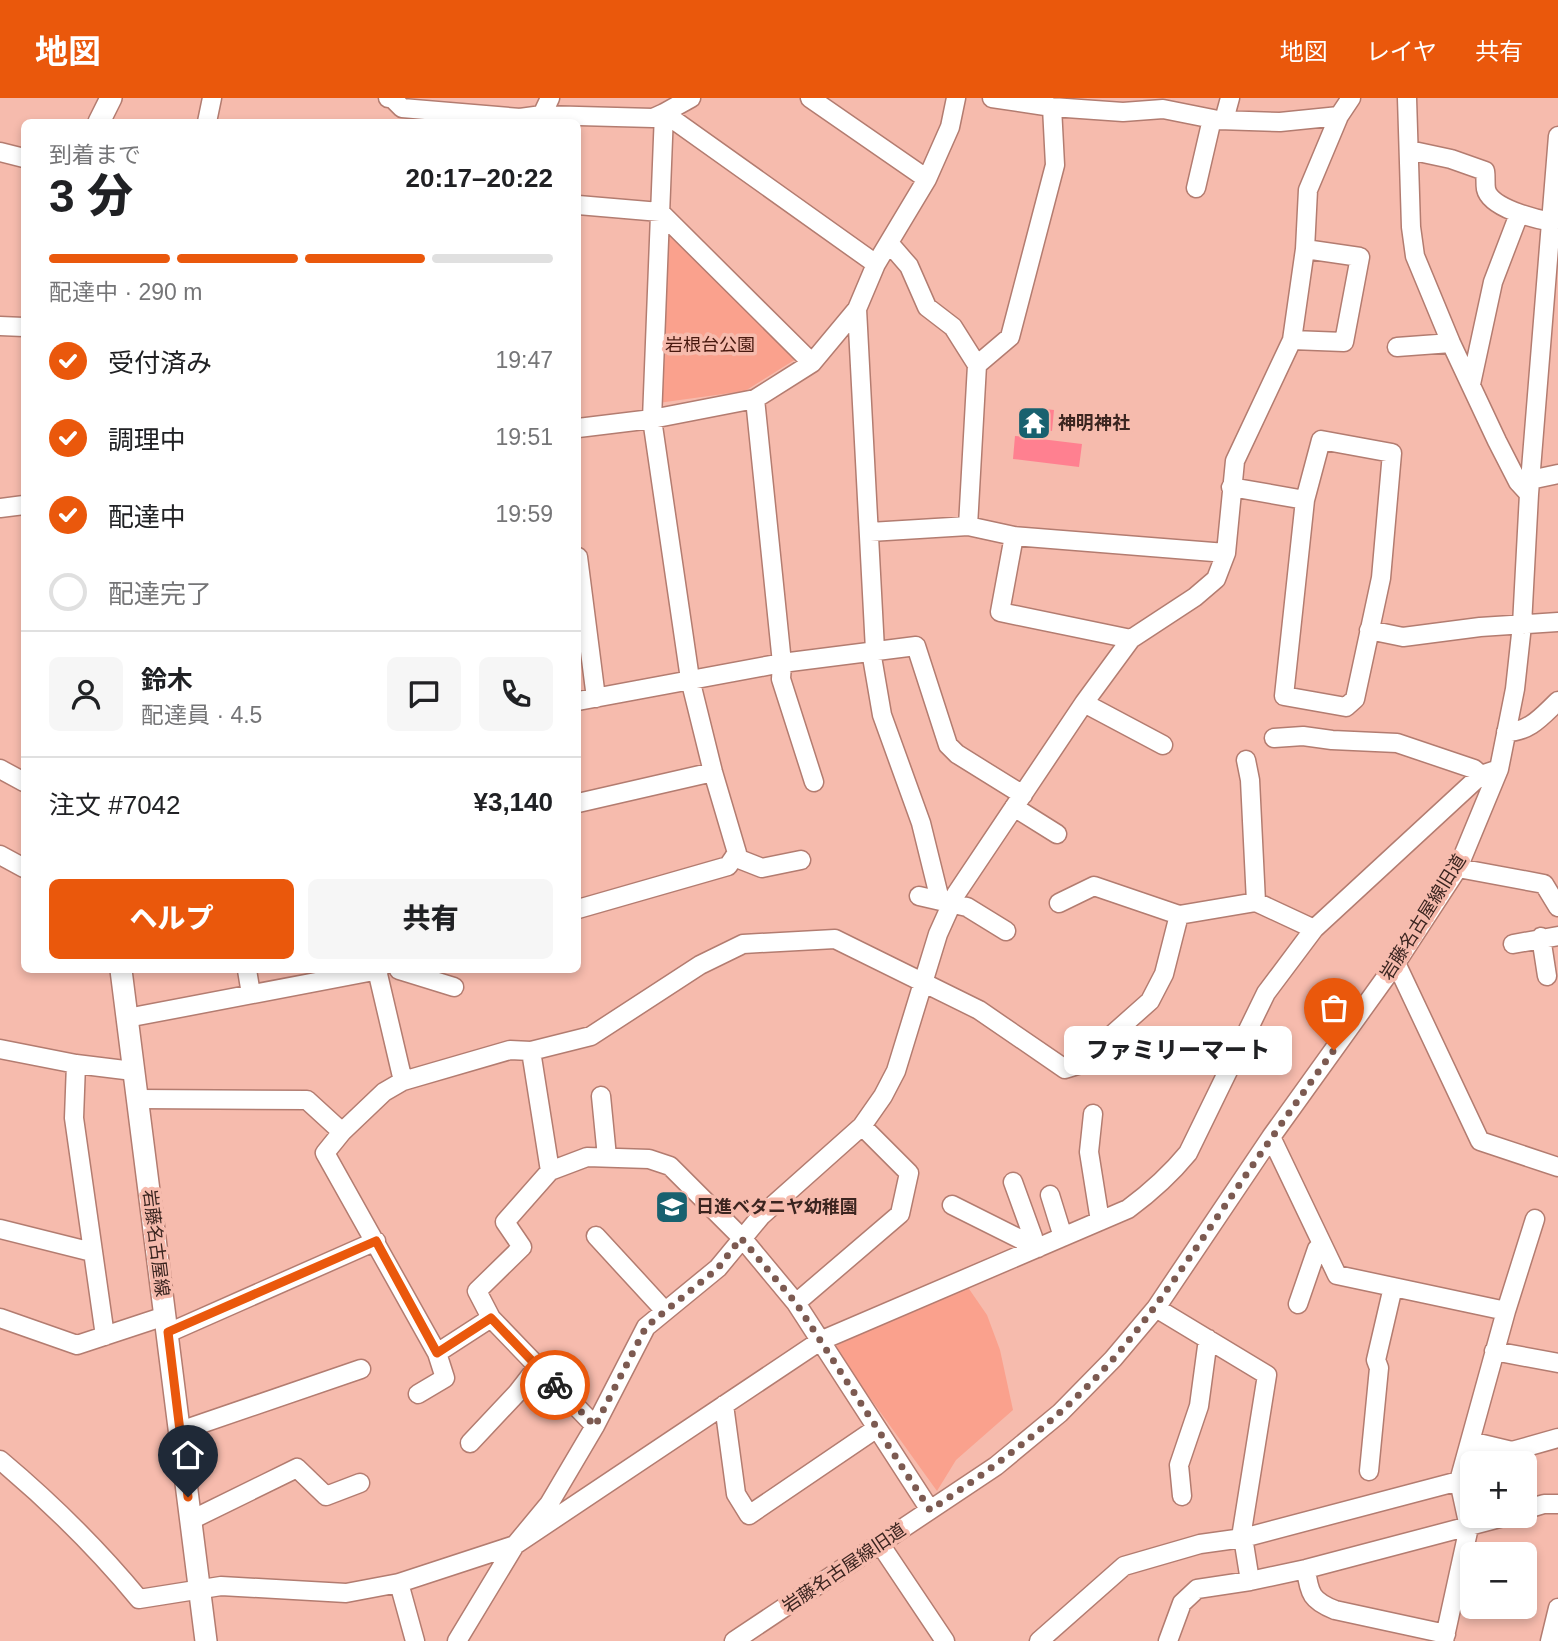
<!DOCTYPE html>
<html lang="ja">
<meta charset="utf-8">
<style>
:root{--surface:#fff;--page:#f6f6f6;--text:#202124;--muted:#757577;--line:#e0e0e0;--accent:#ea580c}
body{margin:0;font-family:Arial,"Noto Sans JP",sans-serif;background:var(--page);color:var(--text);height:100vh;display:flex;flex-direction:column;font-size:26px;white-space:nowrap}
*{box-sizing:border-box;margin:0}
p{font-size:23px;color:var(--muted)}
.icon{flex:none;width:38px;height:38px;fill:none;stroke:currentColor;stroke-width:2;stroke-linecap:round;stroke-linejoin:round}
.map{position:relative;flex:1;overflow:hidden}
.sheet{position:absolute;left:21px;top:21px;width:560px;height:854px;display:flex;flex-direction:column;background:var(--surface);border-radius:10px;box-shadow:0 4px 10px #0003}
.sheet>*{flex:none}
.fabs{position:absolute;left:1460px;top:1353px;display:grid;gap:14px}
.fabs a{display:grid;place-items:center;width:77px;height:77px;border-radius:10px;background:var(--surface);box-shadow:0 4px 10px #0003;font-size:35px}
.pin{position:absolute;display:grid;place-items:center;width:60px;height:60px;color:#fff;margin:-72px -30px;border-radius:50% 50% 50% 0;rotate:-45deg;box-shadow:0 0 7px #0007}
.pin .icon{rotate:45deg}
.courier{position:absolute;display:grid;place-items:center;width:70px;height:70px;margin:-35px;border:5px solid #ea580c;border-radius:50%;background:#fff;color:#222;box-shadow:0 2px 9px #0007}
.bubble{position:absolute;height:49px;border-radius:10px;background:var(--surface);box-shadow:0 4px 10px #0003;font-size:23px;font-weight:800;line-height:49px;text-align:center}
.head em{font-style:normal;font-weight:800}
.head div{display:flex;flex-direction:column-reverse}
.head{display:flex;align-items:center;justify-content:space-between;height:119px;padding:0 28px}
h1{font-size:46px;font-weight:800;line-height:52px}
.bar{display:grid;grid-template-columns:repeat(4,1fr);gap:10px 7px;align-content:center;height:84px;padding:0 28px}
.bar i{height:9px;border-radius:5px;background:var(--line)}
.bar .current{background:var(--accent)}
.bar p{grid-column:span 4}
.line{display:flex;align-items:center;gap:18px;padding:0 28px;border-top:2px solid var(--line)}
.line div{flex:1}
.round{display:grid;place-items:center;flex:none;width:74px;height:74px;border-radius:10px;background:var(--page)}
ol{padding:0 28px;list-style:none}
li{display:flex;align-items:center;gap:21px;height:77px}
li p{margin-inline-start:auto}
li .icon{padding:7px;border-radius:50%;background:var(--accent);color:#fff;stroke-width:4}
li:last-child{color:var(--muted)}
li i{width:38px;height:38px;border:4px solid var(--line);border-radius:50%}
.action{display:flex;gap:14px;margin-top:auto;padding:14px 28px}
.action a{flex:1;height:80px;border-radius:10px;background:var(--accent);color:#fff;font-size:28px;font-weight:800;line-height:80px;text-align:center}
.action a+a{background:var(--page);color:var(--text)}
header{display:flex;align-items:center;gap:42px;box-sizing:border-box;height:98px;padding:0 35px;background:var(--accent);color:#fff}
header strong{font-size:33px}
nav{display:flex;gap:38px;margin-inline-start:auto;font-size:24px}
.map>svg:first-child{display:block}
.green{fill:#faa18d}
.building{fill:#ff8090}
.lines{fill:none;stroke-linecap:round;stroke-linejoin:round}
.minor-casing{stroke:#b37c70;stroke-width:21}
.major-casing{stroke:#b37c70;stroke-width:24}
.minor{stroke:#fff;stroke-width:18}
.major{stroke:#fff;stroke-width:21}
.done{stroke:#7c5a51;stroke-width:7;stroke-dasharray:0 12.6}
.route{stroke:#ea580c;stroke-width:9}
.labels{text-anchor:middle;stroke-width:7;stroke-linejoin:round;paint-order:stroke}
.park-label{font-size:18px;fill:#48190f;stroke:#f6bbad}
.poi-label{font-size:18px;font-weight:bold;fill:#3b2520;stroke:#f6bbad;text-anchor:start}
.street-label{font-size:18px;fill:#3b2520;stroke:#f6bbad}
</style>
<header>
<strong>地図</strong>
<nav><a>地図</a><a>レイヤ</a><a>共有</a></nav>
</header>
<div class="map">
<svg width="1558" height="1543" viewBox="0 0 1558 1543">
<rect width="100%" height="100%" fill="#f6bbad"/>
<!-- green -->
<path class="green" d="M662 129 796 261 745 293 658 305Z
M967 1188 987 1217 1000 1252 1013 1312 956 1362 937 1393 855 1279 836 1248 908 1210Z"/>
<!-- building -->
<path class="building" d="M1036 310 1054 312 1052 333 1034 331V328L1027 327 1029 312 1036 313Z
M1015 338 1082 346 1079 369 1013 361Z"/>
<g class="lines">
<!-- minor casing -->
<g class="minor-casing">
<path id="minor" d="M388 0H392L402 10 520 20 542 17 653 20 664 15 876 166
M810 0 927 81
M992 0 1052 9 1123 14 1163 11 1218 22 1280 24 1339 18
M1407 0 1411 129 1415 158 1451 245 1497 343 1518 384 1529 396
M542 17 550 0
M1224 22 1230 0
M207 24 212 0
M1409 52 1451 61 1485 73C1486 78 1485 85 1486 91 1490 110 1535 121 1552 124
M0 54 24 60
M1196 90 1212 21
M578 107 660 114 812 265
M889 145 909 168 927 209 953 229 977 267 968 428
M857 211 875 552
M0 228 24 229
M1292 242 1344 244 1360 159 1305 151
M1397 249 1451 245
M977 267 1010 239 1055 67 1052 9
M1471 286 1493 184 1519 116
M755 301 782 565 781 581 814 684
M578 330 652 321 755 301 812 265 857 211 876 166 927 81 950 29 956 0
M1321 342 1392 355 1381 480 1355 601 1346 609 1284 598 1305 402Z
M1530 382 1558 376
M1231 389 1305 402
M0 410 24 407
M870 434 968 428 1014 438 1226 455
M1014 438 1000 514 1131 541
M578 459 596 600
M1369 532 1403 539 1480 529 1558 524
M871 553 882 617 921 725 940 802
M578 603 782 565 916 548 948 647 957 656 1023 697
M1084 605 1163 647
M1506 634C1530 634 1542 618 1558 603
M1274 640 1303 638 1332 642 1397 645 1474 671 1481 677
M1246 662 1250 682 1256 804
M0 671 24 684
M578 705 713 674
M1014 709 1057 736
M0 757 24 770
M734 759 762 770 801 762
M1458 770 1544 786 1558 809
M919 798 967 809 1006 833
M1059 805 1094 788 1179 817
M578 811 728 768 737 755 713 674 690 581 652 321 664 15 691 0
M1541 839 1547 878
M1513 846 1558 838
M1396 865 1480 1043 1558 1069
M247 872 251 896
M377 872 403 983
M399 872 454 889
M127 920 379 872
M0 951 76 966 133 973
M531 953 550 1073 587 1059 649 1061 670 1068 742 1140 796 1205 930 1412
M76 966 74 1020 105 1238
M601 998 607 1059
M138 1001 307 1002 342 1034
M1093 1016 1089 1054 1100 1123
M1271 1039 1337 1177 1506 1213 1535 1121
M1013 1084 1033 1139V1147
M1050 1097 1063 1139
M952 1107 1038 1150
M0 1131 92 1154
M596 1138 665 1213
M796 1205 900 1116 909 1075 862 1028
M1298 1206 1317 1151 1322 1146
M1156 1210 1267 1277 1242 1433 1250 1483
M0 1220 77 1247 165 1218
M491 1220 477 1193 522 1149 505 1124 550 1073
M168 1235 376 1143
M1494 1253 1558 1265
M418 1296 445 1280 437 1255
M724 1307 736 1396 749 1417 877 1330
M595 1328 491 1220 437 1255 325 1055 342 1034 384 994 403 983 510 952 531 953 591 938 700 867 743 846 835 841 979 912 1065 971 1078 967 1150 903 1164 876 1179 817 1256 804 1314 831
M180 1333 361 1271
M1470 1343 1512 1353 1558 1340
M470 1345 517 1295 538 1268
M0 1362C50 1404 97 1450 139 1501L221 1488 346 1495 399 1485 515 1447 820 1243 1128 1111C1151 1094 1170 1077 1188 1055L1266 895 1314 831 1481 677 1499 671
M1369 1373 1379 1270 1376 1262 1393 1189
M1182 1398 1179 1367 1199 1308 1208 1241
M1524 1412 1544 1406H1558
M191 1422 297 1370 326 1398 360 1385
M880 1446 945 1543
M1306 1471C1309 1496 1312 1503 1335 1512L1446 1536
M399 1485 415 1543
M457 1543 515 1447 549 1406 595 1328 646 1229 718 1170 761 1118 862 1028 883 998 896 973 938 836 956 796 1084 605 1131 541 1195 499 1216 481 1226 455 1235 363 1292 242 1305 151 1308 92 1339 18 1351 0
M734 1543 996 1368 1060 1315 1113 1261 1156 1210 1271 1039 1396 865 1458 770 1499 671 1515 591 1522 527 1529 396 1558 38
M1039 1543 1124 1468 1200 1446 1243 1440 1459 1383
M1168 1543 1182 1505 1197 1491 1250 1483 1306 1471 1507 1418
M1444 1543 1469 1429 1459 1383 1506 1213
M1550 1543 1558 1510"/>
</g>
<!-- major casing -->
<g class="major-casing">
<path id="major" d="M99 24 111 0
M121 872 206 1543"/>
</g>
<!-- minor -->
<use href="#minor" class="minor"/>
<!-- major -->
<use href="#major" class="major"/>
</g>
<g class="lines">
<!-- done -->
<path class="done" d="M555 1287 595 1328 646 1229 718 1170 741 1140 796 1205 930 1412C997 1368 1061 1320 1114 1260 1153 1215 1185 1166 1218 1118 1256 1062 1294 1007 1334 952"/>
<!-- route -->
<path class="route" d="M188 1399 168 1234 376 1143 437 1255 491 1220 555 1287"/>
</g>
<!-- icons -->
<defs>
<g id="temple-square" transform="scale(1.75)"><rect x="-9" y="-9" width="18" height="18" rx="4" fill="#18616f" stroke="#f6bbad"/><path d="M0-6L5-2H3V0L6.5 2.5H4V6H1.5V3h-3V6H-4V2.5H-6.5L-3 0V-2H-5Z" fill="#fff"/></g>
<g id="school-square" transform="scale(1.75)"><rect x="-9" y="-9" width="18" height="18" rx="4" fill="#18616f" stroke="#f6bbad"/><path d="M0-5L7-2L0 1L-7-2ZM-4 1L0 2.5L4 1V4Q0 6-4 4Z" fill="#fff"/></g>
</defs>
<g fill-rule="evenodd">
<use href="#temple-square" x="1034" y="325"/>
<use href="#school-square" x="672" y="1109"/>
</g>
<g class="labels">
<!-- park labels -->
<g class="park-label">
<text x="710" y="253">岩根台公園</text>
</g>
<!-- poi labels -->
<g class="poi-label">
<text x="1058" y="331">神明神社</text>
<text x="696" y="1115">日進ベタニヤ幼稚園</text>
</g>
<!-- street labels -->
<g class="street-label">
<text transform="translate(1423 819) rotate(-58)" y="6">岩藤名古屋線旧道</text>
<text transform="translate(156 1145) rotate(83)" y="6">岩藤名古屋線</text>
<text transform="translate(844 1470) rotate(-34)" y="6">岩藤名古屋線旧道</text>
</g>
</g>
</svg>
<div class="fabs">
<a>+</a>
<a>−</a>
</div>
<div class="pin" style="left:1334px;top:952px;background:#ea580c"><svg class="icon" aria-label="bag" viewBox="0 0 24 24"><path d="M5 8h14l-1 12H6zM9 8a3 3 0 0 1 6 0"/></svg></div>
<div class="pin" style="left:188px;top:1399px;background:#1f2937"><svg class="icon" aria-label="home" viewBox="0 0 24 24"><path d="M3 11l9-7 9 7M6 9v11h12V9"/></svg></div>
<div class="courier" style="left:555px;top:1287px"><svg class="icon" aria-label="bike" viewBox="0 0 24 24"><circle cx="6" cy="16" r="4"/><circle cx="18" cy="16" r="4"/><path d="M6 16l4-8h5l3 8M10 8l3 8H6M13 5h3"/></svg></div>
<div class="bubble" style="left:1064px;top:928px;width:228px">ファミリーマート</div>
<section class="sheet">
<div class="head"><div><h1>3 分</h1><p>到着まで</p></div><em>20:17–20:22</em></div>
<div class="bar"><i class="current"></i><i class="current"></i><i class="current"></i><i></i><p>配達中 · 290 m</p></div>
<ol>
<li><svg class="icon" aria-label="check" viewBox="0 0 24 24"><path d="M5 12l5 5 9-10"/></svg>受付済み<p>19:47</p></li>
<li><svg class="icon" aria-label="check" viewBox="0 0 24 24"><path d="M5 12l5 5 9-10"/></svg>調理中<p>19:51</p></li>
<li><svg class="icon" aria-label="check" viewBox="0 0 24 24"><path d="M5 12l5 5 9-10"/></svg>配達中<p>19:59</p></li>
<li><i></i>配達完了</li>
</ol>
<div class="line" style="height:126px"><a class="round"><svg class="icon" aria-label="person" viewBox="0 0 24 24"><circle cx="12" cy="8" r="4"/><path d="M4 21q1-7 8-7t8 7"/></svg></a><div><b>鈴木</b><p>配達員 · 4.5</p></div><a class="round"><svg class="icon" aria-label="chat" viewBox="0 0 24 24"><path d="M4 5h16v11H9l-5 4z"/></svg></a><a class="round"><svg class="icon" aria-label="phone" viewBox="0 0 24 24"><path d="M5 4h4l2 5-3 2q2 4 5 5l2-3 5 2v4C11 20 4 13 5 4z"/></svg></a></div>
<div class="line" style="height:91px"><div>注文 #7042</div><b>¥3,140</b></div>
<div class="action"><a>ヘルプ</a><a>共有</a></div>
</section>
</div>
